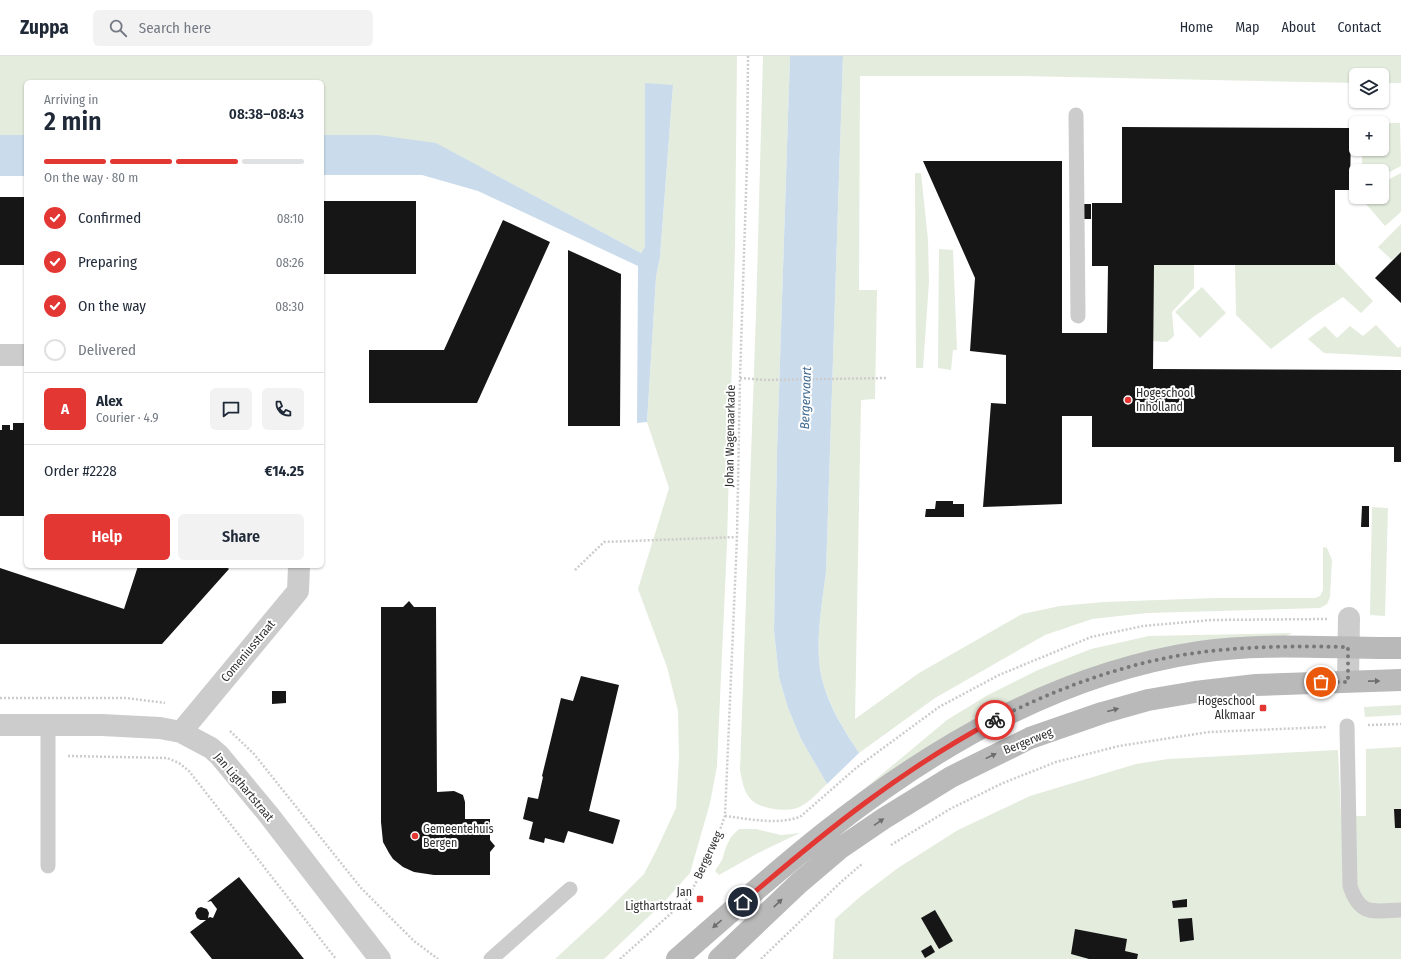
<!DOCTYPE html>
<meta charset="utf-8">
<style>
:root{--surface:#fff;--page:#f2f2f3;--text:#1f2937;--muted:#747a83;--line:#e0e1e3;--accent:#e33734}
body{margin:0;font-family:"Fira Sans Condensed",sans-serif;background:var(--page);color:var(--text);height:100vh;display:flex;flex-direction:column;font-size:15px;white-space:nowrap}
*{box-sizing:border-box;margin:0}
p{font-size:13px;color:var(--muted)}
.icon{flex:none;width:22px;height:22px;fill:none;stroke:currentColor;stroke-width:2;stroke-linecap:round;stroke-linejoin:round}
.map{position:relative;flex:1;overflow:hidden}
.panel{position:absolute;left:24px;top:24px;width:300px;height:488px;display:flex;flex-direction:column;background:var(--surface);border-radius:6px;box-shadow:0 1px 3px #0004}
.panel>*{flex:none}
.tools{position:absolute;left:1349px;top:12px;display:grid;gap:8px}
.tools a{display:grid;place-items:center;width:40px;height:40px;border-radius:6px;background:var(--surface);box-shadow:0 1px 3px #0004;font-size:20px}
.pin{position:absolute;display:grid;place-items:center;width:34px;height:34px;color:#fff;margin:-17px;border:2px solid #fff;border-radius:50%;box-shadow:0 1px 4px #0007}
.courier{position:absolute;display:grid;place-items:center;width:40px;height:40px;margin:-20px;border:3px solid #e33734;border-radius:50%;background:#fff;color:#222;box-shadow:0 1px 5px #0007}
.summary em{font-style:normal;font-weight:600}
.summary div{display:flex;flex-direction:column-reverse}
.summary{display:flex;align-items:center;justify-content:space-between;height:68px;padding:0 20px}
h1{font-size:26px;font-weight:600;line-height:30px}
.bar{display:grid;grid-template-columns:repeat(4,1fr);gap:6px 4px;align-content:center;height:48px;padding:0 20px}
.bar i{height:5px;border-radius:3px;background:var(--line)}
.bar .on{background:var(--accent)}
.bar p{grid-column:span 4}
.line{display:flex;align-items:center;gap:10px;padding:0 20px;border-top:1px solid var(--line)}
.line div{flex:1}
.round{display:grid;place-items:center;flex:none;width:42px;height:42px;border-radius:6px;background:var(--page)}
ol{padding:0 20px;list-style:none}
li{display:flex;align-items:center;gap:12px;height:44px}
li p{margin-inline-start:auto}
li .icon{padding:4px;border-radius:50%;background:var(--accent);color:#fff;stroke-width:4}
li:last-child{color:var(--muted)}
li i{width:22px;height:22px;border:2px solid var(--line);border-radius:50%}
.cta{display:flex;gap:8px;margin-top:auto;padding:8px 20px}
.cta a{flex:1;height:46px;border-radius:6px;background:var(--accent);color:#fff;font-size:16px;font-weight:600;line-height:46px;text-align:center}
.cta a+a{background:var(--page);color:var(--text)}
header{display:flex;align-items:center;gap:24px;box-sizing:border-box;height:56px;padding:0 20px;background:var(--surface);border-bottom:1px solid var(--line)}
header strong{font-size:19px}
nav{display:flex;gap:22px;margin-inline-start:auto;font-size:14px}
.search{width:280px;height:36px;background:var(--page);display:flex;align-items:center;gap:10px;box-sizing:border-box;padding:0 14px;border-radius:6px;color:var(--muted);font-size:15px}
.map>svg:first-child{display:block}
.green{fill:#e4ecdd}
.water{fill:#cadbec}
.building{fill:#161616}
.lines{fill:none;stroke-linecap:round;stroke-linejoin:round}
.path{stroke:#ccc;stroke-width:2.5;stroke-dasharray:2 2;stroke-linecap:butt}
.service{stroke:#ccc;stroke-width:15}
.minor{stroke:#ccc;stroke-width:22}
.secondary{stroke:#b9b9b9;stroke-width:22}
.oneway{fill:#6d6d6d}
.done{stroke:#787878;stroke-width:4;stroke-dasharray:0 7.2}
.route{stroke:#e33734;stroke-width:5}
.poi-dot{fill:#e33734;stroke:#fff;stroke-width:1.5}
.labels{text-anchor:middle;stroke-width:4;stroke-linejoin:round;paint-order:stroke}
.poi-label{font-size:12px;fill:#2f2f2f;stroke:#fff;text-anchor:start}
.street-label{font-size:12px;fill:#2f2f2f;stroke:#fff}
.water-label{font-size:13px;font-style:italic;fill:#3e6991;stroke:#fff}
</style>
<header>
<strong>Zuppa</strong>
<div class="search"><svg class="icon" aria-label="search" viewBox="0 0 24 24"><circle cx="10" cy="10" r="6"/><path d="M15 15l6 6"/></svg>Search here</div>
<nav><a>Home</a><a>Map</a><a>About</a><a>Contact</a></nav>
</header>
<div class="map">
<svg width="1401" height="903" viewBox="0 0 1401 903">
<rect width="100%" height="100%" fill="#fff"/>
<!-- green -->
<path class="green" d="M0 0H737L735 191 727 487 717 710 710 747 690 817 665 845 604 903H555L606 856 644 818 657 793 676 752 679 702 678 655 667 611 638 533 669 432 647 366 656 221 660 201 673 29 645 191 641 197 482 112 378 79H322V26H26V79H0Z
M763 0H790L777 396 774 575 779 621 788 652 801 683 827 728C819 735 812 744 803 749 790 758 758 754 749 741 743 733 742 724 740 714L756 258Z
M843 0H1401V27H1382V19H1356V27L1022 20H860L859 234H877L875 343 861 344 855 663 919 617 1022 558 1060 550 1104 546 1214 542H1315L1320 540 1323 534V491L1327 492 1332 504 1330 541 1327 548 1320 552 1147 557 1092 563 1045 579 935 642 859 697C844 674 829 650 822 623 814 593 822 547 826 516Z
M1382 67H1400L1401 110 1382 120V115H1362V93H1382Z
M915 117H921L928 184 929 226 923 312H916Z
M1401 117V156L1385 170 1360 141H1382V127Z
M1401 168V196L1392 204 1378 191Z
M939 193 953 194 957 294H953L951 314 938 312Z
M1334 204 1373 245 1361 257 1343 241 1313 261 1271 293 1236 259 1235 207Z
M1194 208V232L1172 256 1174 280 1167 286 1153 285V209Z
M1202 231 1226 257 1200 282 1175 256Z
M1376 269 1398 292 1401 290V301L1324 297 1308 283 1325 270 1337 282 1350 270 1363 280Z
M1372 451 1388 452 1385 560 1370 559Z
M1292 577 1280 583 1135 602 857 739 947 664 986 640 1038 614 1091 593 1149 580Z
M1401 649V659L1365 661 1364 651Z
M1401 691V903H833L835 863 861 840 898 812 958 774 1030 740 1136 708 1168 703 1338 694 1341 760H1366V693Z
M739 773H756L781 779 800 777 758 797 719 819 715 815 722 804 726 791 731 781Z"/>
<!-- water -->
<path class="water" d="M790 0H843L826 516C822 547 814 593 822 623 829 651 844 674 859 697L827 728 801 683 788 652 779 621 774 575 777 396Z
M645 27 673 29 660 201 656 221 647 366 637 367 638 210 478 135 422 119H322V79H378L436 87 641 197 645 191Z
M0 79H26V120H0Z"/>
<!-- building -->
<path class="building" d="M1122 71 1351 72 1350 134H1335V209H1154L1153 313 1401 314V406H1394V391H1092V360H1062V448L983 451 991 347 1006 348V299L970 295 975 222 923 105H1062V277H1107L1108 210H1092V147H1122Z
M0 141H26V209H0Z
M322 145H416V218H322Z
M1082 148H1091V163H1082Z
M503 164 550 186 477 347H369V294H444Z
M568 194 621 218 620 370H568Z
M1401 196V247L1375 222Z
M13 367H26V460H0V374H2V369H10V374H13Z
M936 445H953V448H964V461H925L926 453H935Z
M1362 450H1369V471H1361Z
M138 510H226L229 513 162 588H0V512L124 553Z
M409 545 414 551H436L437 736 454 735 463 739 465 746V763H490V784L495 790 490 796V819H434L414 816 403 811 393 803 389 797 383 786 381 766V551H403Z
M581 620 619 629 589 755 620 764 613 788 568 775 564 787 545 782 544 787 529 783 533 766 523 763 528 741 538 743 543 721 542 720 561 642 573 645Z
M272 635H286V647L272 648Z
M1394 753H1401V772H1395Z
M239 821 304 903H212L190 876 206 864H200L197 862 195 857 198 852 201 851 207 853 209 857 208 862 210 861 213 862 217 853 211 845 207 846Z
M1187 843V851L1173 852 1172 845Z
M935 854 953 885 939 893 921 862Z
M1192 862 1194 884 1180 886 1178 863Z
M1075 873 1127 883 1125 895 1138 898 1137 903H1089L1071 898Z
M931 889 935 896 925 902 921 895Z"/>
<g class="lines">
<!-- path -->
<path class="path" d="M740 322 766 324 887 322
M575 514 604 486 737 481
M0 642H126L165 647
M1368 669 1401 668
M230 675 254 698 361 832 414 885 438 903
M68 700 167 702 179 707 189 715 336 903
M725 760C750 763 776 769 800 761L856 712 939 651 999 619 1091 581 1143 570 1211 564 1327 563
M891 789 950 753 1003 727 1056 706 1119 690 1209 676 1327 671
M620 903 687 843 710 801 725 760 737 481 740 322 747 105 748 0
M761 903 841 826 863 807"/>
<!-- service -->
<path class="service" d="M1076 59 1078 260
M48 669V810
M1347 670 1350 830C1360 861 1374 855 1401 854
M491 903 570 833"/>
<!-- minor -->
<path class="minor" d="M0 299H26
M1348 625 1349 562
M0 669H102L160 672 181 676 211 692 219 699 268 758 380 903
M181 676 298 535 299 510"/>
<!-- secondary -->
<path class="secondary" d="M677 903C726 860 775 816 827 775 936 689 1060 617 1200 596 1266 586 1334 593 1401 592
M719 903 799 827 839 793 883 763 951 721 1030 682 1102 657 1148 644 1195 636 1256 629 1401 624"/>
</g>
<!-- one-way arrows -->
<defs><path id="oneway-solid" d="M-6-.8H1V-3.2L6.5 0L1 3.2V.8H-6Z"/></defs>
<g class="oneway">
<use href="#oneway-solid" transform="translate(1374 625) rotate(-1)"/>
<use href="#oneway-solid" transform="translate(1113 654) rotate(-15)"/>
<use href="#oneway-solid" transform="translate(991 700) rotate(-26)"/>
<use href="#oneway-solid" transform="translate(879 766) rotate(-34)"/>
<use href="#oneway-solid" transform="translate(778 847) rotate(-44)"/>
<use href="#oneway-solid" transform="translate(717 868) rotate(139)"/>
</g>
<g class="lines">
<!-- done -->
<path class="done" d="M995 664C1056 632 1134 604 1203 596 1251 590 1300 590 1348 591V626H1321"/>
<!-- route -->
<path class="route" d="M743 846C822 778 902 713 995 664"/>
</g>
<!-- markers -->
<g class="poi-dot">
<circle cx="1128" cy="344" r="4"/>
<rect x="1259" y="648" width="8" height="8" rx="2"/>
<circle cx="415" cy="780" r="4"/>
<rect x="696" y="839" width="8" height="8" rx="2"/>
</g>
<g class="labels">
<!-- poi labels -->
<g class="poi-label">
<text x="1136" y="341">Hogeschool<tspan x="1136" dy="14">Inholland</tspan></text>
<text x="1255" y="649" text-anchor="end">Hogeschool<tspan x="1255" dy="14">Alkmaar</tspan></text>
<text x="423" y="777">Gemeentehuis<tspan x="423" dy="14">Bergen</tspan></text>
<text x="692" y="840" text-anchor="end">Jan<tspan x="692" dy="14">Ligthartstraat</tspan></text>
</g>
<!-- street labels -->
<g class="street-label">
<text transform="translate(730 380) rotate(-89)" y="4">Johan Wagenaarkade</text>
<text transform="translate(248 595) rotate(-50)" y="4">Comeniusstraat</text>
<text transform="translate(1028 685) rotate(-22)" y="4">Bergerweg</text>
<text transform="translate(244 731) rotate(50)" y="4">Jan Ligthartstraat</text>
<text transform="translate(708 799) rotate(-65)" y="4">Bergerweg</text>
</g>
<!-- water labels -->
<g class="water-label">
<text transform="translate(805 342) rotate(-88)" y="5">Bergervaart</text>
</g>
</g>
</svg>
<div class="tools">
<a><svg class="icon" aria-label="layers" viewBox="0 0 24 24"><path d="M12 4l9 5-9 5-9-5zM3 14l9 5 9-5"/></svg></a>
<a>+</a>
<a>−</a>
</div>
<div class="pin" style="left:1321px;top:626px;background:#ea580c"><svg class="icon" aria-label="bag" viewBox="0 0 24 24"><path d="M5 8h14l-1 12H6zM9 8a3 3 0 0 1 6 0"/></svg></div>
<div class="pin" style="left:743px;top:846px;background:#1f2937"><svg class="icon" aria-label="home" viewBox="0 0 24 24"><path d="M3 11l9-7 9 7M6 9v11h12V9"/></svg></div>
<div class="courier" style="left:995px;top:664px"><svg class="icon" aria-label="bike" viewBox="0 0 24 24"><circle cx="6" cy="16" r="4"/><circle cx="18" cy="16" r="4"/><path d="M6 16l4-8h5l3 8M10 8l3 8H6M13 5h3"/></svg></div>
<section class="panel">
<div class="summary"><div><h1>2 min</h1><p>Arriving in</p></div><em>08:38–08:43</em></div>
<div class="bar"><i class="on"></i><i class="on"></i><i class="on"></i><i></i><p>On the way · 80 m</p></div>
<ol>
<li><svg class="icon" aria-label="check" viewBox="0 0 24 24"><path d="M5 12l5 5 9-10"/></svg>Confirmed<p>08:10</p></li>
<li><svg class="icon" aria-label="check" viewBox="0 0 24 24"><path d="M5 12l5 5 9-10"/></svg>Preparing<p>08:26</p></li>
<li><svg class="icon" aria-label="check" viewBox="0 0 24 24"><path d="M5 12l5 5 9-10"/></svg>On the way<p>08:30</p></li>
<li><i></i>Delivered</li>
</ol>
<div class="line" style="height:72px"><b class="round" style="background:var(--accent);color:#fff">A</b><div><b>Alex</b><p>Courier · 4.9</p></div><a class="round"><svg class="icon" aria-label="chat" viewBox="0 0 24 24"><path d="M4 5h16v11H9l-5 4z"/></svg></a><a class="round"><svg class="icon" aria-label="phone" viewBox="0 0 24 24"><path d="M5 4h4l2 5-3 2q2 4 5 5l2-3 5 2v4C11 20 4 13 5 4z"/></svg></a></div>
<div class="line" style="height:52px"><div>Order #2228</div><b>€14.25</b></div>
<div class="cta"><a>Help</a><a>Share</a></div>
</section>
</div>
